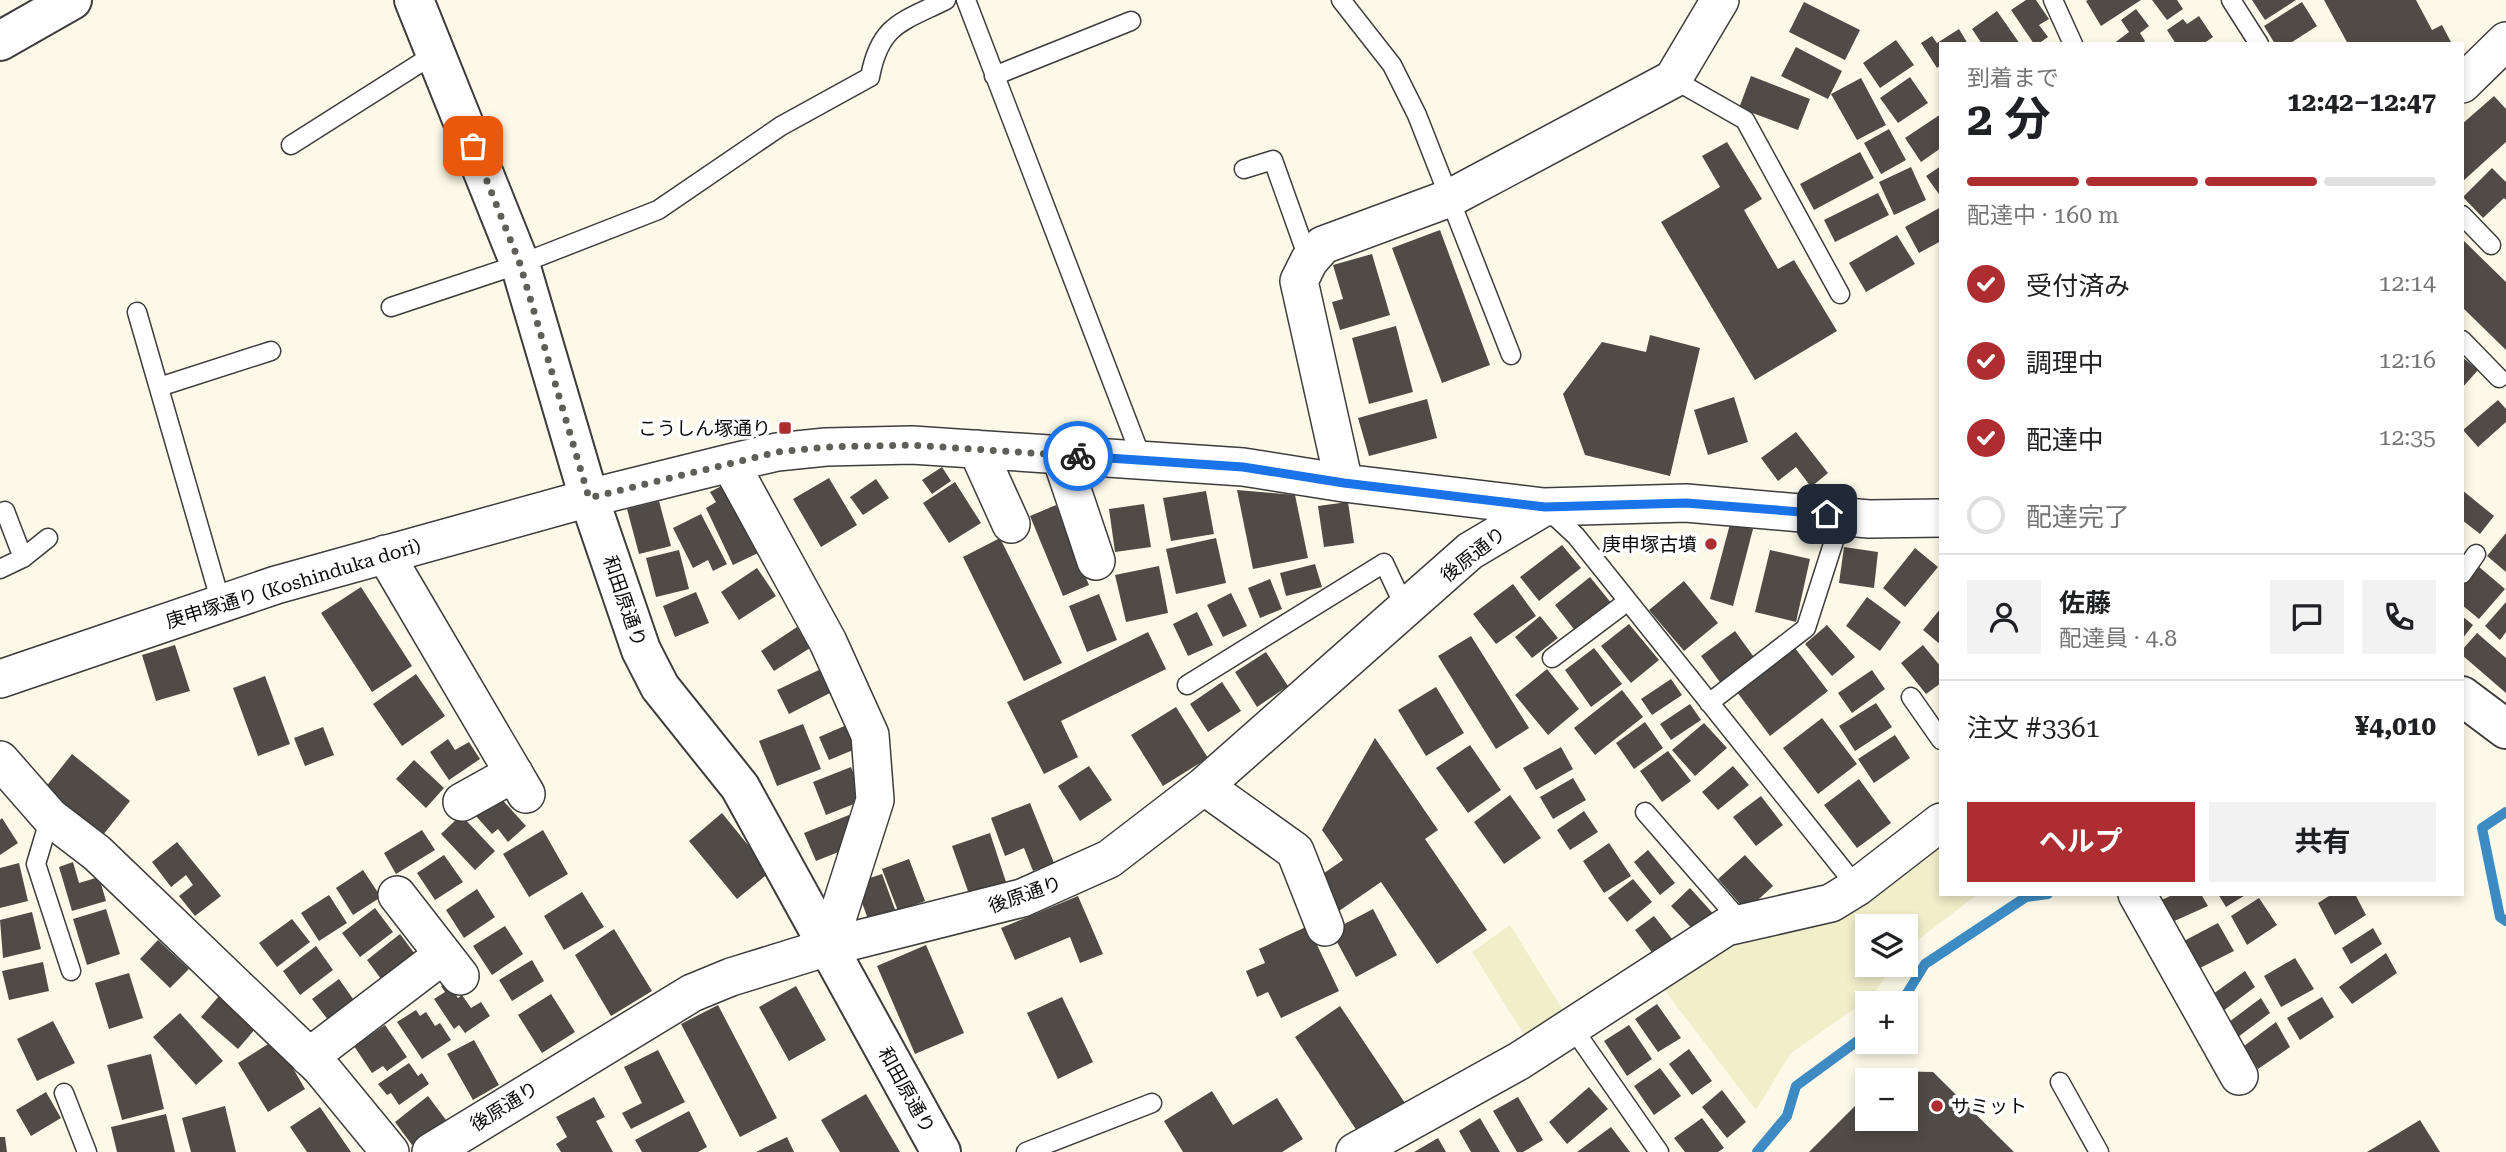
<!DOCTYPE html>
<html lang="ja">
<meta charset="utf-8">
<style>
:root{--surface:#fff;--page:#f2f2f2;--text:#202124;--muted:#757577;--line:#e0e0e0;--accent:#ae2d31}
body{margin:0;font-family:"Roboto Serif","Noto Sans JP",serif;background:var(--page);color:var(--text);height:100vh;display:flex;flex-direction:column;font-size:26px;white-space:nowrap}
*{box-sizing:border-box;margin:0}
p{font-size:23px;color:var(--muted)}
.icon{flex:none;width:38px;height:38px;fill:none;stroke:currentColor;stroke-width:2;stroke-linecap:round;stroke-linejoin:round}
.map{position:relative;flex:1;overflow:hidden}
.details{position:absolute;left:1939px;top:42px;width:525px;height:854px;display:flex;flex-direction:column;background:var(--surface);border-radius:0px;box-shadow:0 4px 10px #0003}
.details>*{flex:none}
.buttons{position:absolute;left:1855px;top:914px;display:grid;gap:14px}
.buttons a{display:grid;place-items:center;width:63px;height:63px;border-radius:0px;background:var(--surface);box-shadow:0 4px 10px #0003;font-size:35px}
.pin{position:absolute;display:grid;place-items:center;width:60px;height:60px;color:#fff;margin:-30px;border-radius:14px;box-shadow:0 4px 10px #0006}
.courier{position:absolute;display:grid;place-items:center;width:70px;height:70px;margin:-35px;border:5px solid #1a73e8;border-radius:50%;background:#fff;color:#222;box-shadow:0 2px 9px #0007}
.overview em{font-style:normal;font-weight:700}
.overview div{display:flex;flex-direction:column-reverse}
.overview{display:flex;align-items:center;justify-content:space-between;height:119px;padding:0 28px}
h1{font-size:46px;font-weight:700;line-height:52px}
.bar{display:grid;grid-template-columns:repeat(4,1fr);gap:10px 7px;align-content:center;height:84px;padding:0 28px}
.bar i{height:9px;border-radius:5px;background:var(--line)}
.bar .active{background:var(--accent)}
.bar p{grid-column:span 4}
.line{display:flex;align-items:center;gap:18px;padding:0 28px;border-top:2px solid var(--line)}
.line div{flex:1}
.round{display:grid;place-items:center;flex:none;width:74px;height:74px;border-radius:0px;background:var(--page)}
ol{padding:0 28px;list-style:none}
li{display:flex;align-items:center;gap:21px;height:77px}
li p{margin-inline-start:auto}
li .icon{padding:7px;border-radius:50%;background:var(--accent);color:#fff;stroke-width:4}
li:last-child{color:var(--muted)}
li i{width:38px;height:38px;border:4px solid var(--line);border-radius:50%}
.cta{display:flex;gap:14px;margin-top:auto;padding:14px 28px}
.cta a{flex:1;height:80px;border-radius:0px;background:var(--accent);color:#fff;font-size:28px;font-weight:700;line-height:80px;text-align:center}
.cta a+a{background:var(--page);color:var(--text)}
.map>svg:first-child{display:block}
.farmland{fill:#f1eeca}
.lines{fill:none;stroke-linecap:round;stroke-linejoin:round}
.stream{stroke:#3d8bc2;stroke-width:10}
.building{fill:#514b47}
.service-casing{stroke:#3d3d3d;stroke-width:21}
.minor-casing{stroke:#3d3d3d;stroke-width:40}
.tertiary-casing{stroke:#3d3d3d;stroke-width:42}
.service{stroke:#fff;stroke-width:18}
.minor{stroke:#fff;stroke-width:37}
.tertiary{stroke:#fff;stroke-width:38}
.done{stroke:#5f5e58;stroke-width:7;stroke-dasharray:0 12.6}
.route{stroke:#1a73e8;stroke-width:9}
.poi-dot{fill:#ae2d31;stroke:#fff;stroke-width:2.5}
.labels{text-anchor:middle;stroke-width:7;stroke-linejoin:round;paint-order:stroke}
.poi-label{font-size:19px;fill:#0a0a0a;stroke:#fff;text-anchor:end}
.street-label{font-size:19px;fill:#0a0a0a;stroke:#fff}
</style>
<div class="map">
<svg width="2506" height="1152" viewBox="0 0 2506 1152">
<rect width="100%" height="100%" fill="#fdf9e8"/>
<!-- farmland -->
<path class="farmland" d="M1941 843V894H1978L1906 949V926H1867V964H1895L1871 997 1790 1054 1756 1110 1662 987 1725 948 1839 920Z
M1510 925 1566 1015 1528 1041 1472 952Z"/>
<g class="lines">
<!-- stream -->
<path class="stream" d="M2506 812 2482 828 2500 917 2506 921
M1901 1003 1925 964 2026 897 2048 894
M1757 1152 1787 1116 1796 1086 1867 1034"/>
</g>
<!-- building -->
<path class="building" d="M2026 0H2036L2049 19 2039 25 2048 37 2038 44H2034L2011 10Z
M2088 0H2141L2101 26 2086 1Z
M2152 0H2177L2183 9 2167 20Z
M2252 0H2296L2265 20Z
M2324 0H2416L2432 30 2442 25 2452 44H2348Z
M1804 2 1860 30 1845 60 1789 32Z
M2302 2 2317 26 2289 44H2275L2264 26Z
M2136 9 2149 26 2140 33 2145 41 2142 44H2113L2129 32 2121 20Z
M1997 11 2020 44H1982L1972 29Z
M2199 16 2213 37 2203 44H2176L2167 30 2183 19 2187 24Z
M1959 29 1968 44H1941V65L1937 68 1921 43 1932 36 1937 43Z
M1896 40 1914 65 1880 88 1863 63Z
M1796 47 1842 71 1828 99 1781 76Z
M1751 76 1810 99 1798 130 1739 108Z
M1910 77 1928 103 1898 123 1880 98Z
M1861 78 1886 125 1857 140 1831 94Z
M2494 96 2506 109V142L2462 182V124Z
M1941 114V148L1921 162 1905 138Z
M1889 129 1906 160 1881 174 1864 143Z
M1727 142 1762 199 1744 210 1778 269 1794 260 1837 331 1755 380 1661 222 1720 187 1702 156Z
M1860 152 1874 178 1814 210 1800 184Z
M1941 166V197L1926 176Z
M1911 167 1926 200 1894 215 1879 182Z
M2492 168 2506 182V200L2504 198 2483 218 2463 197Z
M1878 193 1889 215 1835 242 1824 220Z
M1941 207V241L1919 253 1905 227Z
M1440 230 1490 365 1442 383 1392 248Z
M1897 235 1915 264 1866 292 1849 263Z
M2462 239 2506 282V350L2462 307Z
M1372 254 1390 315 1340 330 1332 302 1343 299 1333 265Z
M1396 326 1413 392 1369 404 1352 338Z
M1650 335 1700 348 1670 476 1585 455 1563 394 1602 342 1646 352Z
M2462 357 2478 370 2462 388Z
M1734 397 1748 442 1708 455 1694 410Z
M1427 399 1437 438 1369 456 1358 418Z
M2498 400 2506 409V422L2478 447 2463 430Z
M1796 432 1828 473 1811 487 1796 467 1778 481 1761 458Z
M942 467 951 481 932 494 922 480Z
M829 478 857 525 821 547 793 499Z
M876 479 889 498 863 515 850 497Z
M955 482 981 523 949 543 923 503Z
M727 483 758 553 733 565 706 508 716 502 710 492Z
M1237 490 1295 495 1308 558 1253 569Z
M2462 490 2494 516 2480 534 2462 520Z
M1206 491 1214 534 1171 541 1163 498Z
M659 501 671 546 639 554 627 509Z
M1348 502 1354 543 1324 547 1318 506Z
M1144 504 1151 547 1115 552 1109 509Z
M1056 505 1089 585 1063 596 1030 516Z
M701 514 727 564 713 571 708 560 693 568 673 528Z
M1730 524 1753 529 1733 606 1710 599Z
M2506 533V572L2487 556Z
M1000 538 1062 663 1024 681 963 557Z
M1216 538 1226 583 1176 594 1166 549Z
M1562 545 1581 568 1539 601 1520 577Z
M1844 547 1878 552 1874 588 1839 583Z
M1915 548 1938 567 1905 607 1883 588Z
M679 550 689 589 656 597 646 558Z
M1770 550 1810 559 1796 622 1755 612Z
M1315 564 1322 587 1286 596 1280 573Z
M1159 566 1168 613 1126 622 1115 575Z
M2478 566 2505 589 2479 619 2462 605V584Z
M757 568 776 596 739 620 721 592Z
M1590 577 1612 604 1577 633 1555 605Z
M1270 579 1282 609 1260 618 1248 588Z
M1684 581 1718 623 1684 651 1649 610Z
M1513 584 1536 616 1496 644 1473 614Z
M361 587 412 666 372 692 321 613Z
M696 592 709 623 675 637 663 606Z
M1231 593 1247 626 1223 637 1207 605Z
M1099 594 1117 640 1087 652 1069 606Z
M1867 597 1901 622 1880 651 1846 626Z
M2506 602V632L2500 640 2485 626Z
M1941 608V645L1923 630Z
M1197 612 1213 645 1188 656 1173 624Z
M1540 616 1558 638 1532 658 1515 637Z
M2462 616 2473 625 2462 639Z
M1629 624 1659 660 1631 683 1601 646Z
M1827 625 1855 657 1832 676 1805 644Z
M797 627 810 648 774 671 761 651Z
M1735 631 1756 660 1722 685 1701 656Z
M1148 632 1166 669 1061 721 1078 757 1044 774 1007 702Z
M2477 633 2506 658V693L2462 655V650Z
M1471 636 1529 728 1496 749 1438 656Z
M175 645 190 691 156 701 142 655Z
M1923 645 1941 667V683L1926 694 1901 663Z
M1594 648 1622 684 1591 707 1565 670Z
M1795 648 1828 691 1770 736 1737 692Z
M1266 652 1288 686 1257 707 1235 672Z
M1547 669 1579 709 1548 735 1515 695Z
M819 670 830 693 789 714 777 690Z
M1872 670 1885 689 1852 713 1838 693Z
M416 674 445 716 402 746 373 704Z
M265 676 290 744 258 756 233 688Z
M1671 679 1682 695 1652 715 1641 699Z
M1222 682 1241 711 1208 732 1190 704Z
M1436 687 1464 733 1426 756 1398 710Z
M1622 690 1643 717 1595 755 1574 728Z
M1876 703 1892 727 1855 751 1839 726Z
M1690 704 1701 720 1671 740 1660 724Z
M1176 707 1208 758 1163 786 1131 735Z
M1822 718 1857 764 1818 794 1783 748Z
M1645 722 1663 748 1634 769 1616 743Z
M1704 723 1727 748 1695 776 1672 750Z
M803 724 821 769 777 786 759 741Z
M849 724 858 748 829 760 819 737Z
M323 727 334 755 305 766 294 738Z
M1895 735 1910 758 1874 783 1858 759Z
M1375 738 1438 830 1425 839 1487 930 1437 964 1381 882 1339 911 1317 878 1343 860 1322 830Z
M448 739 455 750 469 742 480 759 449 780 430 752Z
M1470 745 1501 790 1468 813 1436 768Z
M1561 747 1573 769 1536 790 1523 768Z
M1668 751 1691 781 1662 802 1640 771Z
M72 754 130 801 103 835 45 788Z
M414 760 444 788 426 808 396 779Z
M1089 766 1112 800 1080 821 1058 786Z
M1733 766 1749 785 1718 810 1702 792Z
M851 767 864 800 826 815 813 782Z
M1573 778 1586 800 1553 819 1540 797Z
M1859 779 1891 823 1857 848 1824 805Z
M498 795 526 826 508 842 498 829 492 834 475 815Z
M1510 795 1541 838 1504 864 1474 822Z
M1761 796 1783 825 1756 846 1733 817Z
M1030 803 1054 863 1033 871 1024 848 1005 856 991 818Z
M1584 811 1598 832 1570 850 1557 830Z
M722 813 770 872 737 899 689 841Z
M461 815 495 851 475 870 441 834Z
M849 815 854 826 846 849 816 861 804 833Z
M2 818 18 843 0 855V820Z
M422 830 435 850 396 874 384 853Z
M543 830 568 874 529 897 503 854Z
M990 833 1006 882 969 894 952 846Z
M177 842 221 896 195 916 179 896 193 885 186 875 171 887 152 862Z
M1609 843 1631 876 1604 893 1583 861Z
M1648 850 1675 883 1660 895 1634 862Z
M444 855 463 882 435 900 417 873Z
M1745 855 1773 886 1746 911 1718 879Z
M909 859 925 901 898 911 882 869Z
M73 862 79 883 99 877 106 901 72 911 59 867Z
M19 863 28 901 0 908V868Z
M363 870 381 897 353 915 336 888Z
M882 874 896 912 869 922 855 883Z
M1633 879 1652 902 1627 922 1608 898Z
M1690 888 1718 919 1699 936 1671 906Z
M477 889 495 917 464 938 446 910Z
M582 892 604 927 564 950 544 916Z
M2174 894H2201L2208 906 2170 923 2158 902Z
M2218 894H2247L2226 907Z
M2332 894H2355L2366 915 2335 935 2318 903Z
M329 895 347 923 319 941 301 913Z
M1078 896 1103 954 1080 963 1070 937 1015 960 1001 928Z
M2259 898 2277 925 2247 945 2231 916Z
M375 908 393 932 360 957 342 933Z
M106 909 120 954 87 965 73 919Z
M1373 909 1397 955 1356 977 1331 931Z
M32 912 41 949 3 958 0 920Z
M1654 916 1676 944 1657 959 1635 930Z
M292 919 310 942 277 967 259 943Z
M2218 923 2234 951 2198 969 2182 942Z
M505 926 523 954 492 975 473 946Z
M1308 926 1339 991 1281 1018 1268 992 1257 997 1246 971 1265 963 1259 949Z
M2373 928 2382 944 2351 964 2342 948Z
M614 929 652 991 611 1016 575 955Z
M400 934 418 958 384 983 367 960Z
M158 940 189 969 170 988 140 959Z
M926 945 964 1033 915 1054 877 966Z
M316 946 333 970 300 995 283 971Z
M2386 953 2397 973 2352 1004 2339 987Z
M2295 958 2314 989 2281 1007 2264 976Z
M532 960 544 981 512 1001 499 980Z
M43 962 49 991 9 1000 2 971Z
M2245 971 2255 987 2223 1011 2213 994Z
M129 973 143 1018 109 1029 95 983Z
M339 979 358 1006 332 1025 312 999Z
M447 982 458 998 462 995 471 1008 481 1002 490 1016 465 1033 459 1025 454 1029 434 999 445 992 441 986Z
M796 986 826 1040 789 1061 759 1007Z
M551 994 575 1032 542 1053 518 1015Z
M219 996 256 1028 238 1049 201 1017Z
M1062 997 1093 1062 1058 1079 1027 1013Z
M2322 997 2334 1017 2300 1040 2287 1018Z
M2261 998 2270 1013 2238 1037 2229 1022Z
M1657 1004 1681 1038 1658 1052 1635 1019Z
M718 1005 777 1118 740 1137 681 1024Z
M1340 1006 1405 1103 1359 1134 1295 1037Z
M416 1010 420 1016 426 1012 435 1026 440 1023 451 1040 422 1059 397 1022Z
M180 1013 223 1061 196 1085 153 1037Z
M53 1021 75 1063 37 1081 17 1039Z
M2276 1022 2290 1047 2258 1069 2244 1046Z
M385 1025 407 1057 387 1071 383 1066 372 1073 354 1046Z
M1629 1025 1652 1059 1627 1076 1604 1041Z
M276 1039 305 1089 268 1112 238 1063Z
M474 1040 499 1085 473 1100 447 1054Z
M1689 1049 1712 1081 1692 1095 1669 1064Z
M658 1050 685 1102 631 1129 622 1113 642 1103 624 1067Z
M151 1054 164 1109 122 1120 107 1065Z
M409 1063 418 1076 422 1073 429 1084 399 1105 391 1093 387 1095 378 1084Z
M1660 1068 1681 1096 1654 1115 1634 1086Z
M1890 1071 1933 1072 2014 1152H1809L1867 1094V1118H1906V1080H1881Z
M1589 1087 1608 1109 1567 1144 1549 1122Z
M1722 1090 1746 1122 1727 1138 1702 1107Z
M1212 1091 1233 1125 1277 1098 1303 1139 1282 1152H1183L1164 1121Z
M46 1092 61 1118 31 1136 16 1110Z
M866 1094 900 1152H840L821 1120Z
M428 1096 446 1120 412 1145 395 1122Z
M594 1097 605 1117 596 1121 613 1152H561L556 1144 567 1137 556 1117Z
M1518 1097 1543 1140 1523 1152H1517L1493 1111Z
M225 1106 236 1152H191L182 1118Z
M320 1107 351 1152H307L290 1127Z
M689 1111 707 1147 698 1152H642L635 1140Z
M166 1114 175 1152H117L111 1127Z
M1480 1118 1500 1152H1471L1459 1131Z
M1702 1118 1724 1148 1718 1152H1685L1674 1138Z
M2420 1120 2440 1152H2367Z
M1611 1127 1630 1152H1577Z
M0 1137H5L7 1152H0Z
M787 1137 794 1152H756Z
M1438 1138 1446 1152H1414Z"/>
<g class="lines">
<!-- service casing -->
<g class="service-casing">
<path id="service" d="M966 0 1143 462
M1341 0 1392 65 1417 115 1511 355
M2053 0 2073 44
M2231 0 2259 44
M994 76 1131 21
M1673 79 1745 120 1840 294
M291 145 436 53
M1244 169 1273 160 1309 261
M2462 215 2491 245
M391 307 520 264 658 210 781 126 870 77C880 24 902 22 946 0
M137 312 221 603
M2462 340 2499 378
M159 387 271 351
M1547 509 1576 536 1857 887
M5 511 23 558
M0 569 23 558 48 538
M2462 574 2476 554
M1552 658 1628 601
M1187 685 1384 563 1406 610
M1911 697 1941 740
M1709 703 1806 628 1842 516
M1645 812 1742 923
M50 817 36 864 71 971
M1572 1027 1659 1152
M2060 1082 2099 1152
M64 1093 87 1152
M1026 1152 1152 1103"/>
</g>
<!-- minor casing -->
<g class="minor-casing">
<path id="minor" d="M2462 84 2506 41
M977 449 1011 524
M1060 454 1096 561
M730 463 828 642 870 735 875 800 828 947
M1344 483 1299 281 1309 261 1323 245 1450 198 1673 79 1720 0
M385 554 526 794
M0 679 276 585 589 498 730 463 777 452 826 447 912 445 1243 467 1344 483 1544 507 1686 503 1869 519 1941 518
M0 760 50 817 97 853 321 1068 390 1152
M1204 786 1295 851 1325 927
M462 802 514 773
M2137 894 2239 1076
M397 895 460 976
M309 1057 443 955
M431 1152 692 993 731 977 828 947 1022 898 1109 859 1204 786 1470 551 1544 507
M1355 1152 1519 1061 1726 927 1831 903 1857 887 1941 822"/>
</g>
<!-- tertiary casing -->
<g class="tertiary-casing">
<path id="tertiary" d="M414 0 520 264 589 498 641 650 660 687 740 787 941 1152
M0 41 72 0
M2462 696 2506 729"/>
</g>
<!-- service -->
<use href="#service" class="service"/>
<!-- minor -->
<use href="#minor" class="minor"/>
<!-- tertiary -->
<use href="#tertiary" class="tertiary"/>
</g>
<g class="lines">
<!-- done -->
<path class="done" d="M473 146 520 264 589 498 777 452 826 447 912 445 1078 456"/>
<!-- route -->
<path class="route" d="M1078 456 1243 467 1344 483 1545 507 1686 503 1827 514"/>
</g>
<!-- markers -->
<g class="poi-dot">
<rect x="778" y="421" width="14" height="14" rx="3.5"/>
<circle cx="1711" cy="544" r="7"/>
<circle cx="1937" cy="1106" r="7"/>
</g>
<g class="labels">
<!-- poi labels -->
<g class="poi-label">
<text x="771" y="435">こうしん塚通り</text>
<text x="1697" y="551">庚申塚古墳</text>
<text x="1951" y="1113" text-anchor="start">サミット</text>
</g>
<!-- street labels -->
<g class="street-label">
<text transform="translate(1473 554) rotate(-38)" y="7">後原通り</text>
<text transform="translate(293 583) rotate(-17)" y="7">庚申塚通り (Koshinduka dori)</text>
<text transform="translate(625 601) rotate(71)" y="7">和田原通り</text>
<text transform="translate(1025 894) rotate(-19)" y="7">後原通り</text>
<text transform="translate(907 1090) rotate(61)" y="7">和田原通り</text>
<text transform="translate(504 1106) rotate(-32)" y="7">後原通り</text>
</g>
</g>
</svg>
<div class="buttons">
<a><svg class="icon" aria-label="layers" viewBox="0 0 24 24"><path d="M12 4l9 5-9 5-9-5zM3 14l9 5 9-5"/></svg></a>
<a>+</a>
<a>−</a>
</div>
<div class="pin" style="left:473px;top:146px;background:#ea580c"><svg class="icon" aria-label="bag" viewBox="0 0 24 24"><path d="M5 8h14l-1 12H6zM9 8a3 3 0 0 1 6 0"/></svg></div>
<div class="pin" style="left:1827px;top:514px;background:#1f2937"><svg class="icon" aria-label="home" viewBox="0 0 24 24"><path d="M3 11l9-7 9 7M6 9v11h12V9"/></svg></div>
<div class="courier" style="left:1078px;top:456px"><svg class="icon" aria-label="bike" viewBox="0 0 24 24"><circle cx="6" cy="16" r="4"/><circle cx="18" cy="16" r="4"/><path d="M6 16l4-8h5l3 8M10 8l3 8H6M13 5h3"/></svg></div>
<section class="details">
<div class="overview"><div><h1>2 分</h1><p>到着まで</p></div><em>12:42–12:47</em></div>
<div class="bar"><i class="active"></i><i class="active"></i><i class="active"></i><i></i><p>配達中 · 160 m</p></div>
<ol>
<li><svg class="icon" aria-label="check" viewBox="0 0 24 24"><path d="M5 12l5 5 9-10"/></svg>受付済み<p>12:14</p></li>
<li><svg class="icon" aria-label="check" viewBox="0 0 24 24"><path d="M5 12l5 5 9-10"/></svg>調理中<p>12:16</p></li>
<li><svg class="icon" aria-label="check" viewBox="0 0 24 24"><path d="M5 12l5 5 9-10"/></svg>配達中<p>12:35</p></li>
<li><i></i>配達完了</li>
</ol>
<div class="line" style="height:126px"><a class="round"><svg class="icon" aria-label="person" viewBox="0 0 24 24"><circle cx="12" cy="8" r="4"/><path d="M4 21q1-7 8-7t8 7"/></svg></a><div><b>佐藤</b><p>配達員 · 4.8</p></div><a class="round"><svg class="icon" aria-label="chat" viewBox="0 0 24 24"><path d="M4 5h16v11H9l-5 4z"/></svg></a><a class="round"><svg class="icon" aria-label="phone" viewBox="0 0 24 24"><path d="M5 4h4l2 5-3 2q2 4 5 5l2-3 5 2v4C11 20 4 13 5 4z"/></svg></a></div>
<div class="line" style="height:91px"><div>注文 #3361</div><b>¥4,010</b></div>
<div class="cta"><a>ヘルプ</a><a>共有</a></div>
</section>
</div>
